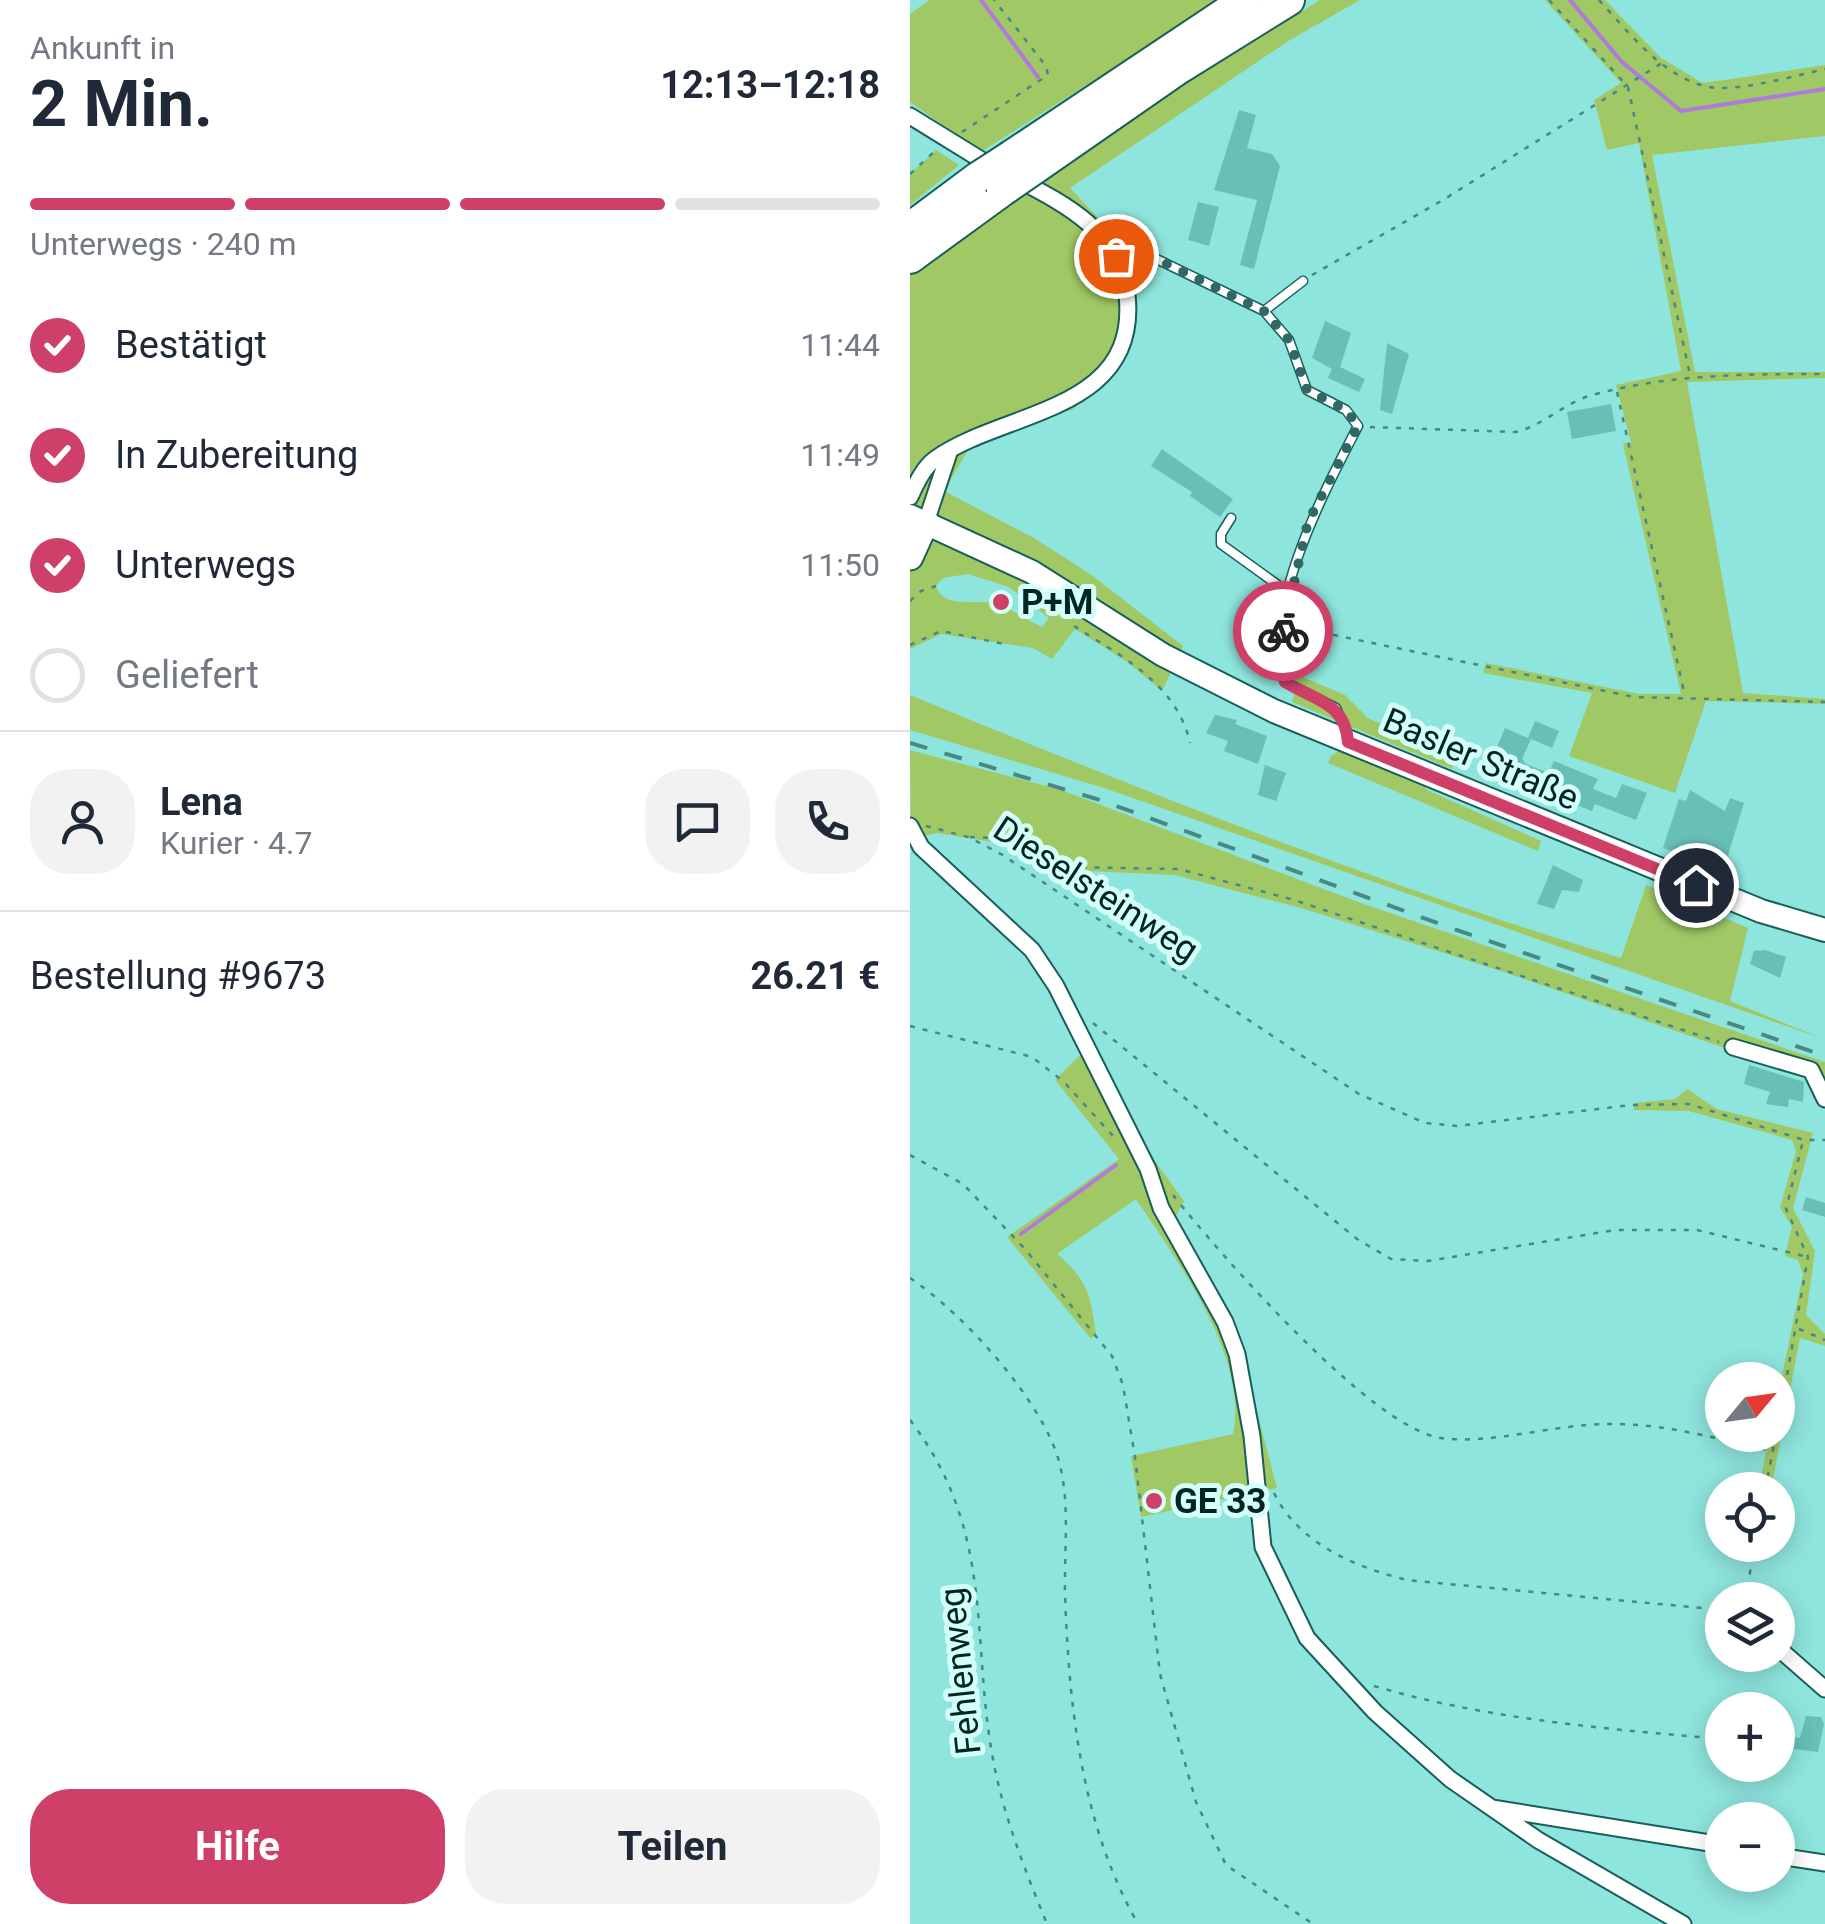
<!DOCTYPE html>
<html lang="de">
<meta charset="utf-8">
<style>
:root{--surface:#fff;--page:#f2f2f3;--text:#1f2937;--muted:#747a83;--line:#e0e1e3;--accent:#cf4068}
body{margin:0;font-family:Roboto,sans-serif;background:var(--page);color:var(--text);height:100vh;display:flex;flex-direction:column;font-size:38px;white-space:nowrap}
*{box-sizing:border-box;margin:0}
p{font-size:32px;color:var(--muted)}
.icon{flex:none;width:55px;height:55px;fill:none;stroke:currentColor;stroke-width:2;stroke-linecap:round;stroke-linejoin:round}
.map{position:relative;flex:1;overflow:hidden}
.sheet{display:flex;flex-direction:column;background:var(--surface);width:910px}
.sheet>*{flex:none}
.needle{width:65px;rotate:61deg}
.tools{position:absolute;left:795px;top:1362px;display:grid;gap:20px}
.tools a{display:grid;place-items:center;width:90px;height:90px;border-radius:50%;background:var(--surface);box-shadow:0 5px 25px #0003;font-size:50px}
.pin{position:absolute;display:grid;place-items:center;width:85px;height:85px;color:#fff;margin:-42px;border:5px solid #fff;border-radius:50%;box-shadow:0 2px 10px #0007}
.courier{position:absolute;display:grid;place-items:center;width:100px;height:100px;margin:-50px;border:8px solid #cf4068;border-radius:50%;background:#fff;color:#222;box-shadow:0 2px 12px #0007}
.headline em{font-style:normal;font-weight:700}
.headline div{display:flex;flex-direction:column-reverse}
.headline{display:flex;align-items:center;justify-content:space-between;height:170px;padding:0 30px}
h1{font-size:65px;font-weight:700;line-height:75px}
.bar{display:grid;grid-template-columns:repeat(4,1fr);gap:15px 10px;align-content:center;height:120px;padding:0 30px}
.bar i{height:12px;border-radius:8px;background:var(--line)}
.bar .active{background:var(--accent)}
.bar p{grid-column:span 4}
.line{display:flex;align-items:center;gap:25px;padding:0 30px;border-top:2px solid var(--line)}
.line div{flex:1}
.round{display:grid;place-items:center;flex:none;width:105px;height:105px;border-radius:40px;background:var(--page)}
ol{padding:0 30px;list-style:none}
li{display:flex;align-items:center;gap:30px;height:110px}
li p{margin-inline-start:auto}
li .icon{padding:10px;border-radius:50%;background:var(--accent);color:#fff;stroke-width:4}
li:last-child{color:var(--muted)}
li i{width:55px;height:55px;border:5px solid var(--line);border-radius:50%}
.cta{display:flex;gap:20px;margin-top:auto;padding:20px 30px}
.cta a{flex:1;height:115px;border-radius:40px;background:var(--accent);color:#fff;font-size:40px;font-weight:700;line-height:115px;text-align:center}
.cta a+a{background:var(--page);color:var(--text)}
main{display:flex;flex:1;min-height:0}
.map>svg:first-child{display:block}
.green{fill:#a0c966;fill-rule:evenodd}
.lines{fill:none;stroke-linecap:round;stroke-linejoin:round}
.stream{stroke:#af7bdb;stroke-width:4}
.building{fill:#68bfb7}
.lane-casing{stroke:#185f5a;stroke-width:11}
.street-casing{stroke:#185f5a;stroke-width:19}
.secondary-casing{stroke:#185f5a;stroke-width:26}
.primary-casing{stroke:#185f5a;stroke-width:29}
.highway-casing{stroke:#185f5a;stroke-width:34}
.path{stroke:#498782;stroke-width:2.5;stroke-dasharray:5 8;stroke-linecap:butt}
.lane{stroke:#fff;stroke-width:8}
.street{stroke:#fff;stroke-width:15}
.secondary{stroke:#fff;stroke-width:22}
.primary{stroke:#fff;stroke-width:25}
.highway{stroke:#fff;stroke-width:30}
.rail{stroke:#4a8983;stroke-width:4;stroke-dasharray:18 18;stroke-linecap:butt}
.highway-bridge-casing{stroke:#185f5a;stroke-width:34;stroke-linecap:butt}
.highway-bridge{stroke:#fff;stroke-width:30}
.done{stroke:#326863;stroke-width:10;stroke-dasharray:0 18}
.route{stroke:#cf4068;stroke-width:12}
.poi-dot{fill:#cf4068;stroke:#d4fef9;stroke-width:4}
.labels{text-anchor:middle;stroke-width:10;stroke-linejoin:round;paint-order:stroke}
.poi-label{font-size:35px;font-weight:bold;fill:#002522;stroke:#d4fef9;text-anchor:start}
.street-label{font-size:35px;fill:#002522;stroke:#d4fef9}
</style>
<main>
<section class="sheet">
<div class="headline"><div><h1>2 Min.</h1><p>Ankunft in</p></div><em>12:13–12:18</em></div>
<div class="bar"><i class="active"></i><i class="active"></i><i class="active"></i><i></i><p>Unterwegs · 240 m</p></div>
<ol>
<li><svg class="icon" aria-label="check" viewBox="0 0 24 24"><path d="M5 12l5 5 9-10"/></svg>Bestätigt<p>11:44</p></li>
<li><svg class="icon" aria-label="check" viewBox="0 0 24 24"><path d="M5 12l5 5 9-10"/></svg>In Zubereitung<p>11:49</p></li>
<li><svg class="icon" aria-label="check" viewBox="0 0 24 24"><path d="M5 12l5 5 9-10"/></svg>Unterwegs<p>11:50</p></li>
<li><i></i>Geliefert</li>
</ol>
<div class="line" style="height:180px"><a class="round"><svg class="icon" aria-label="person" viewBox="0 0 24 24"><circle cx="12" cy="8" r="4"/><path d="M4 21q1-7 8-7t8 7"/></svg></a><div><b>Lena</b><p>Kurier · 4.7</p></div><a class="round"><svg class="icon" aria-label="chat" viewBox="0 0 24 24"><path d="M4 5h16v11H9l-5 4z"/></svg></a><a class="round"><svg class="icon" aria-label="phone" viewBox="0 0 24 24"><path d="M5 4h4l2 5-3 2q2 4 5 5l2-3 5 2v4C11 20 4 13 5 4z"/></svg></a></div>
<div class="line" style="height:130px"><div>Bestellung #9673</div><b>26.21 €</b></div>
<div class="cta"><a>Hilfe</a><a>Teilen</a></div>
</section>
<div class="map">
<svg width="915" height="1924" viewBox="0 0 915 1924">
<rect width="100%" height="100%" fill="#8ee5dd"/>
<!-- green -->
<path class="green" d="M19 0H310L71 152 0 102V14Z
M410 0H450L380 40 160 188 198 228 213 253 210 362 191 387 162 410 78 435 61 445 34 491 124 538 183 576 273 646 252 691 216 661 165 629 142 659 123 648 31 634 0 649V272L250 98ZM58 574 99 587 139 618 132 627C117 620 102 609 86 604 67 598 33 610 26 586L33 578Z
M635 0H695L751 58 793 83 915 65V136L742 155 785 372H915V378L777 382 833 693 915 699V704L796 701 765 793 659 756 682 693 573 673 576 663 729 694H771L713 444 721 442 706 385 771 371 729 143 697 150 684 100 711 83Z
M26 150 49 165 0 205V174Z
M374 669 435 695 458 718 546 758 542 769 382 702 386 687Z
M0 695C233 791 469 885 711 958L736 885 838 928 820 1001 914 1039 194 788 0 730Z
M438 745 518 780 515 789 631 841 628 851 418 763 421 756Z
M0 750 151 790 451 903 915 1062V1092L911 1081 594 972 391 908 265 875 156 870 89 843 27 833 1 839Z
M182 1043 223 1131 274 1201 264 1220 311 1299 326 1332 367 1488 231 1517 221 1456 323 1434C339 1357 266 1259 226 1199L147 1254C178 1281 180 1293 186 1334L181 1339 97 1237 209 1159 145 1080Z
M777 1089 807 1109 903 1133 883 1208 905 1251 896 1315 915 1334V1346L890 1338 861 1490H849L859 1435H868V1395L893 1274 888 1260 875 1256 882 1226 870 1208 886 1151 882 1140 779 1111 724 1110V1103L765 1099Z"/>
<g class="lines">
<!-- stream -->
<path class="stream" d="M71 0 128 77
M660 0 712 62 771 111 915 89
M111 1234 206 1165"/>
</g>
<!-- building -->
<path class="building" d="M329 110 346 115 337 148 362 154 370 166 344 269 330 265 347 200 304 190Z
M288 202 309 207 299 246 278 240Z
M415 321 441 333 430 367 455 379 449 392 418 378 422 369 402 358Z
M477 343 499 354 482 414 470 410Z
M701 404 706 431 662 439 657 412Z
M252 449 323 499 310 517 280 496 282 492 241 466Z
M305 715 327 720 325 724 357 736 348 764 314 751 318 741 296 733Z
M625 721 649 731 642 748 621 739 612 759 616 764 639 773 644 761 688 779 683 789 706 798 712 784 737 793 726 820 685 804 682 811 591 776 599 758 585 752 595 728 618 738Z
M355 765 376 773 366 801 348 795Z
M780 790 815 811 820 798 834 803 814 868 753 848 769 799 776 801Z
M643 865 673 880 669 892 652 890 644 909 627 904Z
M855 950 876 957 870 978 840 964 844 951Z
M839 1065 894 1082 893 1102 879 1099 878 1107 856 1104 860 1092 834 1084Z
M896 1197 915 1203V1217L892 1210Z
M896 1716 911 1717 914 1724 908 1752 877 1748 878 1736 890 1738Z"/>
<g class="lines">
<!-- lane casing -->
<g class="lane-casing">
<path id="lane" d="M206 256 232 252 354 311 379 340 397 390 436 410 448 426C415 490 351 609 375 682L426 708 438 736
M354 311 393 281
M321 518 311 534V544L379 593"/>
</g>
<!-- street casing -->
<g class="street-casing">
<path id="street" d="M0 116 86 169
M0 497C6 484 13 468 25 459 93 410 230 413 217 295 211 233 157 205 107 179
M16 522 39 453
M0 826 11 847 122 950 146 986 238 1169 251 1208 315 1322 327 1354 342 1436 353 1547 397 1638 465 1712 540 1779 628 1840 773 1924
M823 1047 901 1070 915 1099
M868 1648 915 1689
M582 1808 812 1845
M868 1856 915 1863"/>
</g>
<!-- secondary casing -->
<g class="secondary-casing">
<path id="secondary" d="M0 516 122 572 253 655 364 711 851 911 915 930"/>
</g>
<!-- primary casing -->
<g class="primary-casing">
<path id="primary" d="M0 557 16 522"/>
</g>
<!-- highway casing -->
<g class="highway-casing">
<path id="highway" d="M101 156 335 0
M124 169 268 69 379 0
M0 228 67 178
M0 258 92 191"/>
</g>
<!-- path -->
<path class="path" d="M639 0 718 87 780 375
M689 0C720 34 763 90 814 88 846 87 884 76 915 69
M52 132 138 75 136 66 84 0
M0 174 25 151
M402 275 533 200 752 63
M707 392 775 696
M460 427 606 432C634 425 654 403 682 395 760 374 835 374 915 374
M0 601 11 591 26 586
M164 626C211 656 267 684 280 743
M385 627 724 697 915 702
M0 645 31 631 94 644
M16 826 58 837 91 854 449 1094 515 1123 547 1126 721 1105 779 1104 894 1140H915
M60 837 83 838 159 867 269 869 384 900 809 1042
M183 1023 447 1239 481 1259 518 1261 705 1230H787L898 1257
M0 1026 122 1057 154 1082 203 1136
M0 1155 53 1184 115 1249 202 1356 213 1385 225 1457 250 1674 286 1802 316 1865 403 1924
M263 1195C309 1253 461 1428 531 1438 581 1445 645 1424 697 1424 753 1423 809 1439 862 1451
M0 1278C53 1313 135 1403 150 1465 160 1508 154 1550 155 1594 159 1707 171 1824 228 1924
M889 1329 915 1340
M0 1420C92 1540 56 1654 89 1787 100 1832 119 1880 137 1924
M868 1426 898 1257 876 1209 893 1141
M855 1490 866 1435
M364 1493C389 1544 445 1567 497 1580L812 1610
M835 1600 845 1545
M464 1686C576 1719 696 1729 812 1739"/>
<!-- lane -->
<use href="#lane" class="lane"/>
<!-- street -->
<use href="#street" class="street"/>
<!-- secondary -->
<use href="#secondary" class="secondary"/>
<!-- primary -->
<use href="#primary" class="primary"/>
<!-- highway -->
<use href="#highway" class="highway"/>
<!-- rail -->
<path class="rail" d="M0 743 190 800 541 928 915 1056"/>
<!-- highway-bridge casing -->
<g class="highway-bridge-casing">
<path id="highway-bridge" d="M67 178 101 156
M92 191 124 169"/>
</g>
<!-- highway-bridge -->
<use href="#highway-bridge" class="highway-bridge"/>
</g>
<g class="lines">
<!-- done -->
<path class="done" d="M206 256 232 252 354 311 379 340 397 390 436 410 448 426 398 522 373 631"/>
<!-- route -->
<path class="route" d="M373 631 370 666 375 682C404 700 435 702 438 742L786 885"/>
</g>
<!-- markers -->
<g class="poi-dot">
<circle cx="91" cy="602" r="10"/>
<circle cx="244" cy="1501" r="10"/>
</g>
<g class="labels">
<!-- poi labels -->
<g class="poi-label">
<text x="111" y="614">P+M</text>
<text x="264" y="1513">GE 33</text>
</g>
<!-- street labels -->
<g class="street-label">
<text transform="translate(571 759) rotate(23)" y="12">Basler Straße</text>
<text transform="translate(186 889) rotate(33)" y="12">Dieselsteinweg</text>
<text transform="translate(50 1671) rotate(-96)" y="12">Fehlenweg</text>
</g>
</g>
</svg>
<div class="tools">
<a><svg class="needle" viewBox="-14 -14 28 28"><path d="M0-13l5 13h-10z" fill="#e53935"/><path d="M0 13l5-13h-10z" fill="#747a83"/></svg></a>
<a><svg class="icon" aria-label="locate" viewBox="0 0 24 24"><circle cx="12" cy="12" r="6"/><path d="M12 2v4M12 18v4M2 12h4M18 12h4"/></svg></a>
<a><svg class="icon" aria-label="layers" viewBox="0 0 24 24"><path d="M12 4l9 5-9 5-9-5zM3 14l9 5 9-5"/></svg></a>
<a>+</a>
<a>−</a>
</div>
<div class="pin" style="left:206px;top:256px;background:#ea580c"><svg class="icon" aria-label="bag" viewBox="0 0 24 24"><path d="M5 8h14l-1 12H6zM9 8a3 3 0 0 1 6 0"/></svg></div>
<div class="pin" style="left:786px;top:885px;background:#1f2937"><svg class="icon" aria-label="home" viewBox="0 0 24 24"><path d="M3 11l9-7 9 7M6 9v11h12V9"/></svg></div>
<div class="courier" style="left:373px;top:631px"><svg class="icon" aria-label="bike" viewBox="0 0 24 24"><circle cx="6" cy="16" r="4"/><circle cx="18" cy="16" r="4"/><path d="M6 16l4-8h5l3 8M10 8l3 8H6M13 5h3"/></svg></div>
</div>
</main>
